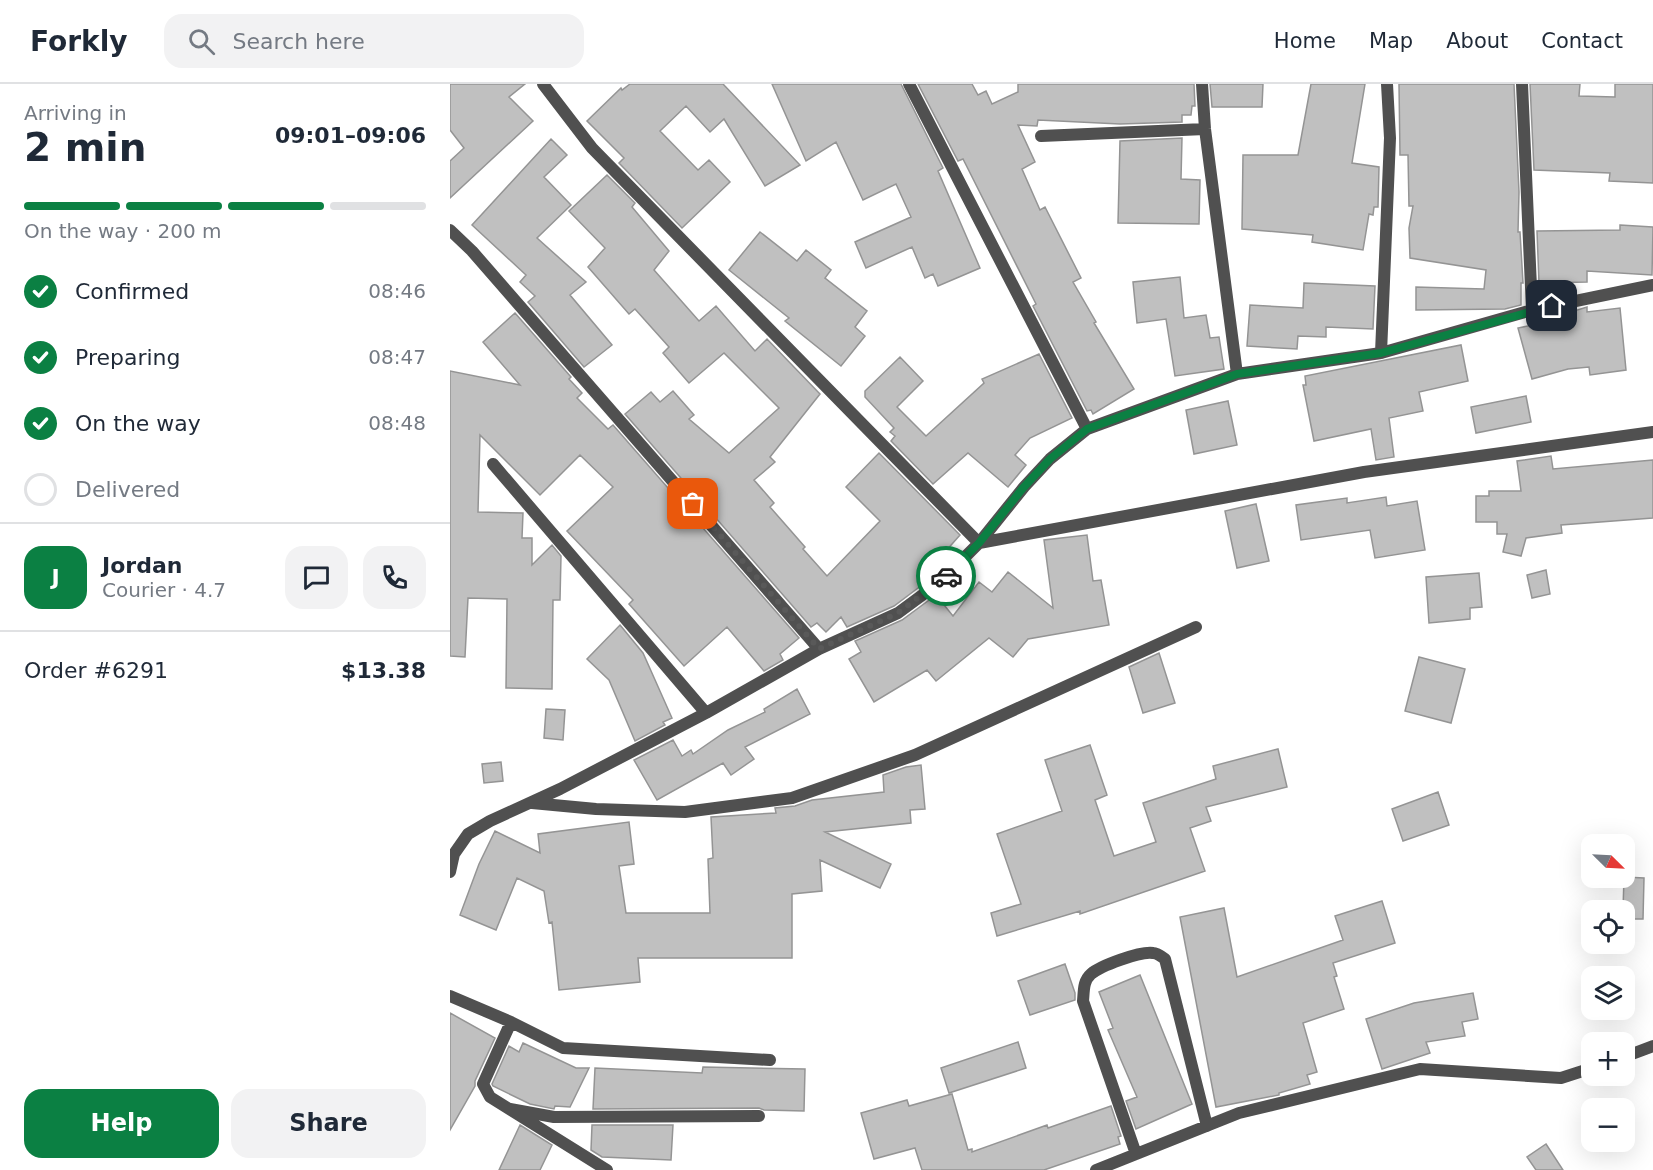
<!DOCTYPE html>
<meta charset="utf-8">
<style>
:root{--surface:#fff;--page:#f2f2f3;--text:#1f2937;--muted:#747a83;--line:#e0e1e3;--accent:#0b8043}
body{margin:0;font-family:"DejaVu Sans",sans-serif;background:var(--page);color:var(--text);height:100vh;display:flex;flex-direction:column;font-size:22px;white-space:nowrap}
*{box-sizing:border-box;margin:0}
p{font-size:20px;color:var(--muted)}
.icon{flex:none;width:33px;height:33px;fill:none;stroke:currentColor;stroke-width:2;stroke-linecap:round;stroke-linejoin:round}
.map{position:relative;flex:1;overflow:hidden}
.side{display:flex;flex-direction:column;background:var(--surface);width:450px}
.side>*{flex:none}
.needle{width:39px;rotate:114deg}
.controls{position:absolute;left:1131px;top:750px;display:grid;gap:12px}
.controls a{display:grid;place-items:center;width:54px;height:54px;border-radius:12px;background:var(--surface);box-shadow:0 6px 24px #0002;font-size:30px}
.pin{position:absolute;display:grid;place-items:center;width:51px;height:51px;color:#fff;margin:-26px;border-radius:12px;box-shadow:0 3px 9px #0006}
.courier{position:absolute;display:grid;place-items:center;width:60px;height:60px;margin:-30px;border:4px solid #0b8043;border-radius:50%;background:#fff;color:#222;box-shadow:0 2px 8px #0007}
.head em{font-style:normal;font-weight:600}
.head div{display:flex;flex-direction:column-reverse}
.head{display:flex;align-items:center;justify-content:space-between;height:102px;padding:0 24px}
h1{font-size:39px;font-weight:600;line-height:45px}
.bar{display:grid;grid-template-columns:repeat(4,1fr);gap:9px 6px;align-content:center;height:72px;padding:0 24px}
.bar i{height:8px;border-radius:4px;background:var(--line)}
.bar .current{background:var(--accent)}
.bar p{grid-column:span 4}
.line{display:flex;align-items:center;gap:15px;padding:0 24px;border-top:2px solid var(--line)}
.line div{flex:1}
.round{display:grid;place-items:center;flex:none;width:63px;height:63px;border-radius:18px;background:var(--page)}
ol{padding:0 24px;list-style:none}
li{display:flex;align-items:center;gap:18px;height:66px}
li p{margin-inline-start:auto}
li .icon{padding:6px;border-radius:50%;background:var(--accent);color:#fff;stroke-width:4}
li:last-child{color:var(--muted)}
li i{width:33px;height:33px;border:3px solid var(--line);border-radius:50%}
.button{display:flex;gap:12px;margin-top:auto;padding:12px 24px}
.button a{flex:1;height:69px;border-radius:18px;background:var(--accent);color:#fff;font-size:24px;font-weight:600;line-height:69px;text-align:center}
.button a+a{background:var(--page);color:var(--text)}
header{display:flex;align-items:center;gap:36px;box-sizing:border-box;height:84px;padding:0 30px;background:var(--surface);border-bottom:2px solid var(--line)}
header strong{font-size:28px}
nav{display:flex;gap:33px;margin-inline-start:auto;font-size:21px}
.search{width:420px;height:54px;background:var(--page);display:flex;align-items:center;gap:15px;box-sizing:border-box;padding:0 21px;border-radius:18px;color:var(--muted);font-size:22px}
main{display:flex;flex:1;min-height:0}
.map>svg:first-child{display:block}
.building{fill:#c0c0c0;stroke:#949494;stroke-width:1.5}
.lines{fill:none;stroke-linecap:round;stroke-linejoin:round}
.minor{stroke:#505050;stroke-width:12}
.done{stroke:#595959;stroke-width:6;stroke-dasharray:0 10.8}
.route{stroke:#0b8043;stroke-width:8}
</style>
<header>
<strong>Forkly</strong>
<div class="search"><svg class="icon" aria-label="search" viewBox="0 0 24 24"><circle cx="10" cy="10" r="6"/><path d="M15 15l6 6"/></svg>Search here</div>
<nav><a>Home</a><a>Map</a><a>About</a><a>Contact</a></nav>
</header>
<main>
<section class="side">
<div class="head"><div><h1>2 min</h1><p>Arriving in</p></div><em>09:01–09:06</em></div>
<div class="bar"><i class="current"></i><i class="current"></i><i class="current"></i><i></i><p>On the way · 200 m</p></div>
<ol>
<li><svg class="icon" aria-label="check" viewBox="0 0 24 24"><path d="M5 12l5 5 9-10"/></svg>Confirmed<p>08:46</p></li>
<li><svg class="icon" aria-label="check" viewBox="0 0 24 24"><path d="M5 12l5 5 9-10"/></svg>Preparing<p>08:47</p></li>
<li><svg class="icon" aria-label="check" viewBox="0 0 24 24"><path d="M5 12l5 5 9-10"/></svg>On the way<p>08:48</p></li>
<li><i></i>Delivered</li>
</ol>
<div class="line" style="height:108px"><b class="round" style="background:var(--accent);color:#fff">J</b><div><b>Jordan</b><p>Courier · 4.7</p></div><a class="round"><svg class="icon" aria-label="chat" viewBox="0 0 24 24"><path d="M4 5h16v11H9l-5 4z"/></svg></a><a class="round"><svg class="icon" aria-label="phone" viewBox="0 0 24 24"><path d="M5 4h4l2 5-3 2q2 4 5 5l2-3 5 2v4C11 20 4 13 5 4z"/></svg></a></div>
<div class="line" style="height:78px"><div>Order #6291</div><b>$13.38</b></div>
<div class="button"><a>Help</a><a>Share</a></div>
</section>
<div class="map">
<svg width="1203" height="1086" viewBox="0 0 1203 1086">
<rect width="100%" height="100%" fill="#fff"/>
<!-- building -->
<path class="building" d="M0 0H75L59 13 83 37 0 114V77L14 64 0 46Z
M180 0H273L350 81 315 102 274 35 260 48 236 22 210 47 248 86 259 76 280 98 232 144 169 79 174 74 137 37 171 4 172 6Z
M322 0H451L493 84 488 87 530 184 488 202 483 190 475 194 462 163 416 184 405 158 461 133 446 100 413 116 386 58 356 77Z
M468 0H522L528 11 536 7 542 20 568 8V0H744L745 22H742L741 31H732V38L670 40 588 36 587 42 568 41 585 78 572 85 590 126 595 123 631 194 623 198 646 238 644 239 684 305 643 330 641 326 637 327 583 222 586 220 513 75 508 77Z
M760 0H813L812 23H762Z
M861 0H915L902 79 929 83 928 123H924L923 131 919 130 913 166 862 158 863 151 792 145 793 71H848Z
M949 0H1064L1069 108 1068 148H1070L1073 199H1071V221L1055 225 966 226V203L1034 205 1036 186 960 174 959 144 963 122H959L958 71H950Z
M1080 0H1130L1129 12 1165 13V0H1203V99L1159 97 1160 89 1084 86Z
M732 54 731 95 750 96 749 140 668 139 670 57Z
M101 55 117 71 94 93 121 121 87 154 136 198 120 211 162 261 134 283 78 218 85 212 70 198 76 191 22 141Z
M157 91 185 119 182 123 219 167 204 186 249 237 266 222 305 267 317 255 370 310 320 373 325 378 304 396 324 419 320 423 355 463 353 465 377 492 430 437 396 403 429 369 510 451 472 494 476 498 444 522 397 543 391 533 376 548 367 539 361 543 175 330 201 308 210 318 223 307 244 331 239 335 279 369 329 324 274 269 239 299 213 269 219 263 185 225 179 230 138 183 155 164 119 127Z
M1170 141 1203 143 1202 191 1137 187V198L1089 199 1087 147 1170 146Z
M310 148 347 177 356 166 381 186 375 194 417 227 405 243 415 252 391 282 335 237 339 234 279 186Z
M730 193 734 234 756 231 760 254 769 253 774 285 725 292 716 235 687 239 683 198Z
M854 199 925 202 923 245 876 243V253L848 252 847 265 797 262 800 221 853 224Z
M1137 223V228L1170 224 1176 286 1140 291 1139 283 1118 285 1082 295 1068 244 1112 235 1111 231Z
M65 229 121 293 119 295 132 309 127 314 158 345 163 341 349 554 330 570 333 576 314 587 277 543 234 582 179 520 183 516 117 447 163 403 130 371 90 411 30 351 28 428 73 429 72 454H82V481L102 461 111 472 110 516H103L102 605 56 604 57 515 18 514 15 573 0 572V287L70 301 33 258Z
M1011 261 1018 297 969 308 973 327 939 334 944 373 926 376 921 345 864 357 853 301H856L855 292Z
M589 270 622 334 580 354 565 371 576 381 558 403 518 369 483 400 441 357 445 352 440 348 444 344 415 313V307L450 273 473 297 447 323 476 352 534 299 532 295Z
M1076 312 1081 338 1026 349 1021 323Z
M778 317 787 361 744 370 736 326Z
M1101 372 1103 385 1203 376V434L1111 441 1112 449 1076 454 1071 472 1053 468 1057 450H1047V438H1026V412H1039V407H1071L1067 377Z
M936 413 937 422 967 417 975 466 925 474 920 446 851 456 846 421 897 414V419Z
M806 420 819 477 787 484 775 427Z
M637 451 643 497 651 496 659 541 578 555 563 573 539 554 486 597 477 586 424 618 399 575 411 568 405 557 452 536 486 511 503 532 529 498 542 508 558 488 603 524 594 456Z
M1096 486 1100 510 1082 514 1077 491Z
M1029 489 1032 523 1020 524V535L979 539 976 493Z
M170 541 193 569 222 634 213 638 215 641 185 657 159 596 137 575Z
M709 569 725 619 693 629 679 583Z
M969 573 1015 585 1001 639 955 627Z
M347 605 360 630 295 663 304 675 281 691 273 679 207 716 184 676 223 656 232 672 241 666 243 670 278 646 315 628 314 625Z
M96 625 115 626 113 656 94 654Z
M640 661 657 711 645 716 664 772 706 758 693 719 766 695 763 682 828 665 837 703 756 723 761 737 740 744 755 787 630 830V827L547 852 541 829 571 820 547 750 612 727 595 676Z
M51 678 53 697 34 699 32 680Z
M471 681 475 725 460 726 461 739 375 748 441 780 430 804 370 776 372 807 342 810V874H188L190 898 109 906 102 838 99 839 94 807 67 794 46 846 10 831 29 780 45 747 90 769 88 750 179 738 184 780 169 782 176 829H260L258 775 263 774 261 733 326 729 325 724 345 722 362 716 434 708 433 691 456 683Z
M988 708 999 741 953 757 942 725Z
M1174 793 1194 794 1193 835H1174V826H1173Z
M932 817 945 859 883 879 887 892 884 893 894 925 853 939 867 988 857 991 860 1000 829 1009V1011L766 1023 730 833 774 824 787 893 893 856 885 832Z
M615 880 625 909V916L580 931 568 897Z
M690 891 742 1020 686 1045 676 1017 687 1013 658 946 663 944 649 908Z
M1023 909 1028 935 1012 938 1015 952 976 958 980 969 932 985 916 935 964 919Z
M0 929 45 954 25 997V1002L0 1046Z
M568 958 576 984 499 1009 491 984Z
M73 959 126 984H139L120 1023 105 1022 104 1025 80 1020 43 1002 42 1000 59 962 69 968Z
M253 983 355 985 354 1027 314 1026 309 1024 143 1025 145 984 252 989Z
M502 1010 518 1066 522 1065V1068L597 1041 598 1044 661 1022 671 1052 668 1053 670 1060 594 1086H472L465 1064 424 1075 411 1029 457 1016 459 1022Z
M70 1041 102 1061 90 1086H49Z
M142 1041H223L221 1076 152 1073 141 1066Z
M1096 1060 1113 1086H1086L1077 1073Z"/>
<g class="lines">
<!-- minor -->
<path class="minor" d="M93 0 142 64 529 459 914 388 1203 348
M459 0 637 345
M752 0 755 45 787 290
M1072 0 1082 226
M591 52 755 45
M0 146 22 167 369 565
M931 269 940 54 937 0
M43 380 256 629
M82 719 146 725 235 728 342 714 465 671 746 543
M0 788 4 770 18 750 40 737 110 705 256 629 369 565 448 529 490 498 529 459 574 403 600 375 637 345 787 290 931 269 1082 226 1203 201
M0 912 61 938 113 964 320 976
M61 938 33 1000 40 1013 157 1086
M1174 973 1203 962
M60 1025 104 1033 309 1032
M686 1070 633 917C634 907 633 897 641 890 650 882 690 867 703 869 707 869 711 872 715 875L757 1042
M646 1086 789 1029 970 985 1111 994 1142 984"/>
</g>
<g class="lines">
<!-- done -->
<path class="done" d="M243 420 369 565 448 529 496 492"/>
<!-- route -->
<path class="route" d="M496 492 529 459 573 404 600 375 637 345 787 290 931 269 1102 222"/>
</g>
</svg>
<div class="controls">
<a><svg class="needle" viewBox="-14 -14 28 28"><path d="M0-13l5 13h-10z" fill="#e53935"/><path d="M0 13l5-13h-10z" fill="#747a83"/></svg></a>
<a><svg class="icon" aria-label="locate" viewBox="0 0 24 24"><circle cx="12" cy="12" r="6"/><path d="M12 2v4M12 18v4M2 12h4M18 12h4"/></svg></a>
<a><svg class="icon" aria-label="layers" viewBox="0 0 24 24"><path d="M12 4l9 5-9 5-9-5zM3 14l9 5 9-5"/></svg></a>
<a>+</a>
<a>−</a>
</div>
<div class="pin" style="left:243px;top:420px;background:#ea580c"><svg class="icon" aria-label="bag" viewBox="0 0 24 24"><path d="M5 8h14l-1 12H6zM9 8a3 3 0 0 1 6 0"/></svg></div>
<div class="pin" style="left:1102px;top:222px;background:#1f2937"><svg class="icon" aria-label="home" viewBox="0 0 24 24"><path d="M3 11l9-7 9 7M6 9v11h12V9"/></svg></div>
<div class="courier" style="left:496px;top:492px"><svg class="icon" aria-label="car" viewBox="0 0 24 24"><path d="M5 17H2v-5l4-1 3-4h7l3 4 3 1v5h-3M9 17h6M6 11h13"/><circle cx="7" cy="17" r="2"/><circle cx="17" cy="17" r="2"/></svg></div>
</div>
</main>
